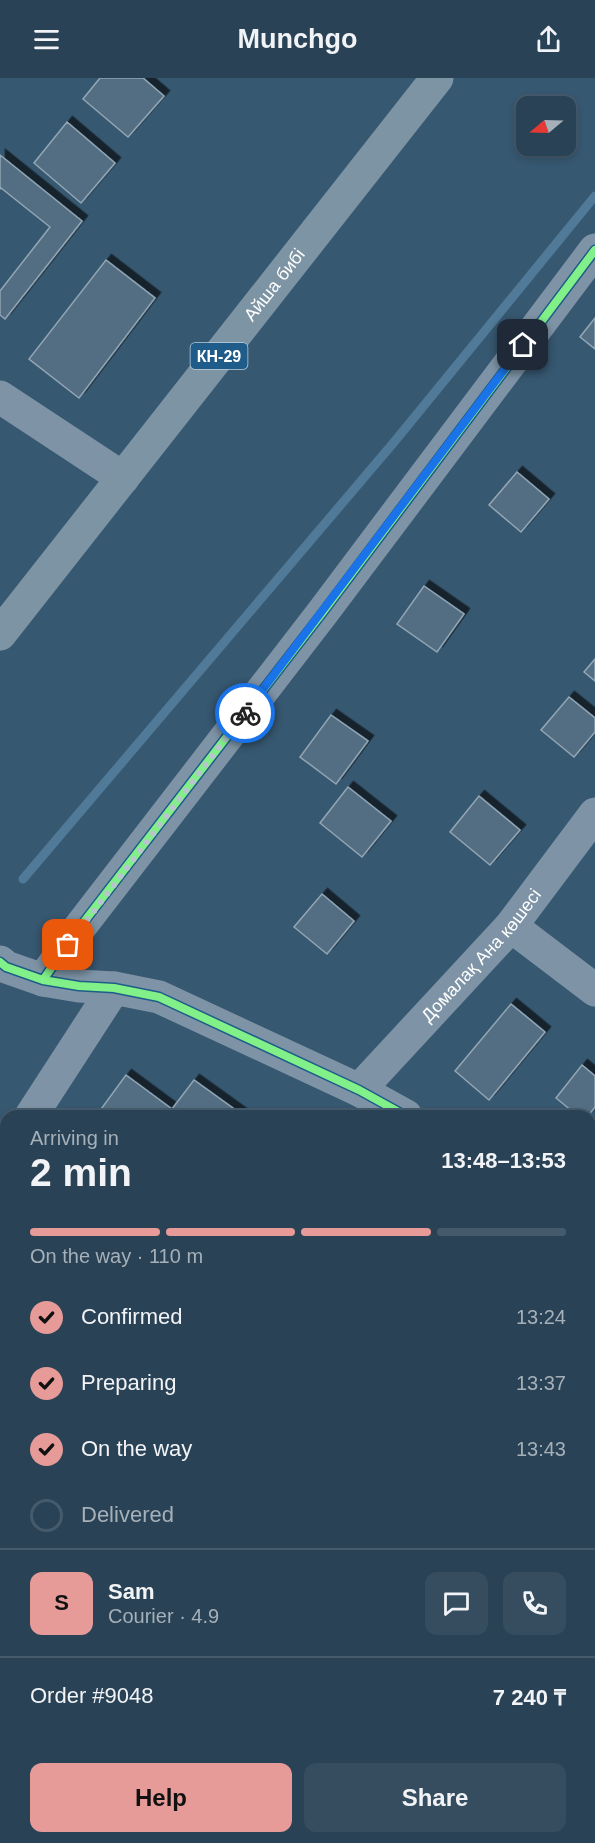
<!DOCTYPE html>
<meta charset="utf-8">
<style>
:root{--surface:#294255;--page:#354d5f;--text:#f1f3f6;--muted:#a5b0b9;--line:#455b6c;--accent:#e69b98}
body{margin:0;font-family:Helvetica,sans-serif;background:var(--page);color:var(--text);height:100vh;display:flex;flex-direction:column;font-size:22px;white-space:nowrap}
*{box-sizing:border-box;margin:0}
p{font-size:20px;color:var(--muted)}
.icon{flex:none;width:33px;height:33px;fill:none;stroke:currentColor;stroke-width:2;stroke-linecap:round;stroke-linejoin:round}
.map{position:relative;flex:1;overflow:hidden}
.panel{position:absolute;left:0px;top:1032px;width:596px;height:734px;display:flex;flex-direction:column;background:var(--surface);border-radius:18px 18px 0 0;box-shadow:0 3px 9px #0003,0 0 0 2px var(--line)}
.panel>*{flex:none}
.needle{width:39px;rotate:251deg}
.tools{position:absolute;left:516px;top:18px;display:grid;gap:12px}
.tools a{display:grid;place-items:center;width:60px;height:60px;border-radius:12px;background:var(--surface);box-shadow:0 3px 9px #0003,0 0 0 2px var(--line);font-size:30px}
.pin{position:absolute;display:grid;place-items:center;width:51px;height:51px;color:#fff;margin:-26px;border-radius:12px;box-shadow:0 3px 9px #0006}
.courier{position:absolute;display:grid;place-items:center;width:60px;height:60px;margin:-30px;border:4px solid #1a73e8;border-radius:50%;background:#fff;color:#222;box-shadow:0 2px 8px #0007}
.headline em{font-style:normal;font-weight:800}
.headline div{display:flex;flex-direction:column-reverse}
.headline{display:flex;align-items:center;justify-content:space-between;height:102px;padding:0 30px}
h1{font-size:39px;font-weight:800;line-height:45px}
.bar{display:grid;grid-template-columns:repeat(4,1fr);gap:9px 6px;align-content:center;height:72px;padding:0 30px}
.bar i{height:8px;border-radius:4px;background:var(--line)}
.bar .active{background:var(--accent)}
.bar p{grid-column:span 4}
.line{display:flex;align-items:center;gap:15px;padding:0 30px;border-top:2px solid var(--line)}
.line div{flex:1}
.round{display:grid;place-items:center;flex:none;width:63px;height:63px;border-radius:12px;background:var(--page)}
ol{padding:0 30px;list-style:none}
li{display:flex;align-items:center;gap:18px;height:66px}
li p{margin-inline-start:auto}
li .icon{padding:6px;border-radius:50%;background:var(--accent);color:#111;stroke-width:4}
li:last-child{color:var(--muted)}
li i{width:33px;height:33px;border:3px solid var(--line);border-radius:50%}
.cta{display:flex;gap:12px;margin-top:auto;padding:12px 30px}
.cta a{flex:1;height:69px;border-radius:12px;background:var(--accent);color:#111;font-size:24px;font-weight:800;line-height:69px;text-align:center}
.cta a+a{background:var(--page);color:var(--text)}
header{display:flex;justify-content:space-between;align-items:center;height:78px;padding:0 30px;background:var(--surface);font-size:27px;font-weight:800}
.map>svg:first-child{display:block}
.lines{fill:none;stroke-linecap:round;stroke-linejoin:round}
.stream{stroke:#507a98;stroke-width:9}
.building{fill:#536e82;stroke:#92a6b4;stroke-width:1.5;filter:url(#shadow)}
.minor{stroke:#7e94a6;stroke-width:33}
.major{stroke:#7d94a4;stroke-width:33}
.cycleway-casing{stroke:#1f5c89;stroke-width:11}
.cycleway{stroke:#82f089;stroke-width:8}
.done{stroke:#b9c5cd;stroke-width:6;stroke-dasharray:0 10.8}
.route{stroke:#1a73e8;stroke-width:8}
.labels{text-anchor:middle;stroke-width:4.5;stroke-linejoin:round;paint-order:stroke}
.shield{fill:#1f5c89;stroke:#bccedc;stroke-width:1.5}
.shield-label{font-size:16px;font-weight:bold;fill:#fff}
.street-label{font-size:18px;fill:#fff;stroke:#1f5c89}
</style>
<header><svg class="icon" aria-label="menu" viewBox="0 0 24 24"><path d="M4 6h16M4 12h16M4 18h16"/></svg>Munchgo<svg class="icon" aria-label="share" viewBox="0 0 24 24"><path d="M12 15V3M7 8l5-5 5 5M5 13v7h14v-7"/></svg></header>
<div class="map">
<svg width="595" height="1765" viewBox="0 0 595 1765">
<defs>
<filter id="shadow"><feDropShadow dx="5.5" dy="-5.5" stdDeviation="0" flood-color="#0009"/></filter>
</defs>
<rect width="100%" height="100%" fill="#375871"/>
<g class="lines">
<!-- stream -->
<path class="stream" d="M23 801 395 363 595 118"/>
</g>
<!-- building -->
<path class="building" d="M100 0H143L164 18 128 59 83 21Z
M67 44 115 85 81 125 34 85Z
M0 77 82 143 5 241 0 237V213L50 149 1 110 0 111Z
M106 182 155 220 79 320 29 281Z
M595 240V271L580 259Z
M517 394 549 421 521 454 489 427Z
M424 508 464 536 437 574 397 546Z
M595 581V603L584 594Z
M569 619 595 640V654L574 679 541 652Z
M331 637 368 663 336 706 300 679Z
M348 709 391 743 362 779 320 745Z
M479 718 520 752 490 787 450 754Z
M322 816 354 843 327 876 294 849Z
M511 926 545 954 489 1022 455 993Z
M582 987 595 998V1029L588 1038H578L556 1020Z
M126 997 172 1031 194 1002 244 1038H96Z
M590 1323 595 1327V1525L590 1532V1418L592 1414 590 1413Z
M0 1530 6 1535V1553L0 1561Z
M204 1760H305L314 1765H212Z"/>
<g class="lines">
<!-- minor -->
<g class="minor">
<path d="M0 319 123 400"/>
<path d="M511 848 595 912"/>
<path d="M0 884 6 889 43 902 79 908 114 910 159 919 359 1012 406 1038"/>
<path d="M43 902 80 849 323 534 595 172"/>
<path id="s1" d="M359 1012 511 848 595 736"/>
<path d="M31 1038 114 910"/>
<path d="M0 1091 6 1080"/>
<path d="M590 1170 595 1174"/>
<path d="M0 1198 6 1202"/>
<path d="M0 1315 6 1319"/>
<path d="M0 1354 6 1344"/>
<path d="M0 1403 6 1407"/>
<path d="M0 1598 6 1590"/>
<path d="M590 1680 595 1672"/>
<path d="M163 1760 170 1765"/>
<path d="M492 1760 500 1765"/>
<path d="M531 1765 535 1760"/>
</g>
<!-- major -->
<path class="major" id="s2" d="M0 556 437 0"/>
<!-- cycleway casing -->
<g class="cycleway-casing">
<path id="cycleway" d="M0 884 6 889 43 902 79 908 114 910 159 919 359 1012 406 1038
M43 902 80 849 323 534 595 172"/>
</g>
<!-- cycleway -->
<use href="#cycleway" class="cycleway"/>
</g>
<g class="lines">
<!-- done -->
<path class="done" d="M68 867 245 635"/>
<!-- route -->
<path class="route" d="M245 635 523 267"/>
</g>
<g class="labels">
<!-- shield labels -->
<rect class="shield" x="190.5" y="265" width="57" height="26" rx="4.5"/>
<g class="shield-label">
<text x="219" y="284">КН-29</text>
</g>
<!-- street labels -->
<g class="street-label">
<text dy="6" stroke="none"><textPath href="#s2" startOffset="444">Айша бибі</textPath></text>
<text dy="6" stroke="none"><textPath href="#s1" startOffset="182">Домалақ Ана көшесі</textPath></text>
</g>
</g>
</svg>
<div class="tools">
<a><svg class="needle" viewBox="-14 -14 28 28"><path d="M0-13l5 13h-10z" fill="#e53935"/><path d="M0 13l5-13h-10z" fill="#a5b0b9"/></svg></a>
</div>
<div class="pin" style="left:68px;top:867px;background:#ea580c"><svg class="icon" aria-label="bag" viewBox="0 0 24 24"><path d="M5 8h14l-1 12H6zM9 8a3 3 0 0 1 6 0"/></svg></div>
<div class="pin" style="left:523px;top:267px;background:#1f2937"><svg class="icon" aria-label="home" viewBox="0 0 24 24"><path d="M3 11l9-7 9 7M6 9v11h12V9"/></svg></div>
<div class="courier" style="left:245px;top:635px"><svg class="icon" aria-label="bike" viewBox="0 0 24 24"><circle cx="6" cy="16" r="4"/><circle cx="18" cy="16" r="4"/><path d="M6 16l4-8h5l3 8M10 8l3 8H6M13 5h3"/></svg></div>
<section class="panel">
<div class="headline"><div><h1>2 min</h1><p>Arriving in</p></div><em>13:48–13:53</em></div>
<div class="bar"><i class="active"></i><i class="active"></i><i class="active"></i><i></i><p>On the way · 110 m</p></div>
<ol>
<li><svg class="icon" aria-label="check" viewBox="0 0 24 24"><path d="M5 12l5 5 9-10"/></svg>Confirmed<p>13:24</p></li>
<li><svg class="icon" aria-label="check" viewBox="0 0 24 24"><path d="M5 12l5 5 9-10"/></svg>Preparing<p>13:37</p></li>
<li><svg class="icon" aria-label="check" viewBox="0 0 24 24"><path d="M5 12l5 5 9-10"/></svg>On the way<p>13:43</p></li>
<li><i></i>Delivered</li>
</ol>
<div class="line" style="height:108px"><b class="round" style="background:var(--accent);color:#111">S</b><div><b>Sam</b><p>Courier · 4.9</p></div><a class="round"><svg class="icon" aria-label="chat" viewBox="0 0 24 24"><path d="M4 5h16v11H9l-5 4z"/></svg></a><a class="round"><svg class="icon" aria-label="phone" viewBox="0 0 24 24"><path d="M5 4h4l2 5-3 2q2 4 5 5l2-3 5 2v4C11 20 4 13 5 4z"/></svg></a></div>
<div class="line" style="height:78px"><div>Order #9048</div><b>7 240 ₸</b></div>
<div class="cta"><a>Help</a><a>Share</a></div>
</section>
</div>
